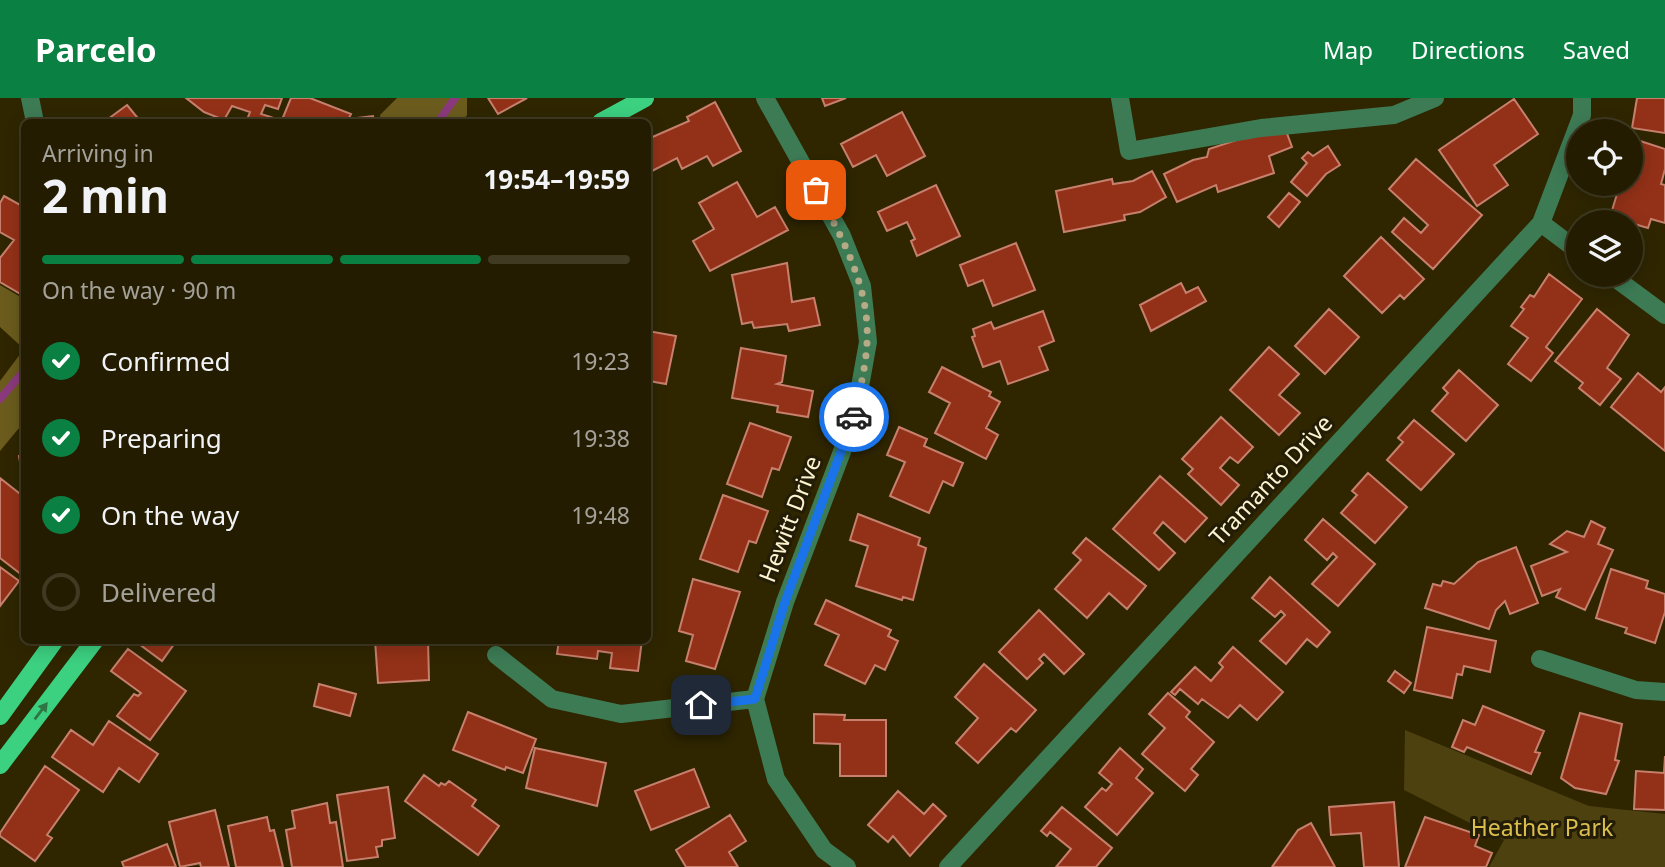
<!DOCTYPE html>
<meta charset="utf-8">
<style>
:root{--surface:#231c00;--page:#2f290f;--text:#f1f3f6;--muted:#a3a199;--line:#403a22;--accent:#0b8043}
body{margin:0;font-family:"Noto Sans",sans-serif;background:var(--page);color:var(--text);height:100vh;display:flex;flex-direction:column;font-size:26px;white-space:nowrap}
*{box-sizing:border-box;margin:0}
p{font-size:23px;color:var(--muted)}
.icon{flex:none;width:38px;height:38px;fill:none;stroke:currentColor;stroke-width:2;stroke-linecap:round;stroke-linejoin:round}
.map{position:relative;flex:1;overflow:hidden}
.drawer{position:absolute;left:21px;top:21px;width:630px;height:525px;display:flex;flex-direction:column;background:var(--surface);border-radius:10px;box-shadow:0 4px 18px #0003,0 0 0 2px var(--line)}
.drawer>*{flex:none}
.tools{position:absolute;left:1566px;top:21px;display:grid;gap:14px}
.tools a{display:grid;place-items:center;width:77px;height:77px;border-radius:50%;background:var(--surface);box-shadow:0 4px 18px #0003,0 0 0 2px var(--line);font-size:35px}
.pin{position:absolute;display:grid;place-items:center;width:60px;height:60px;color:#fff;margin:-30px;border-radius:14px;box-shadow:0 4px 10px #0006}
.courier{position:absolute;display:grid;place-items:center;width:70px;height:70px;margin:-35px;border:5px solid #1a73e8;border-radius:50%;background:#fff;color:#222;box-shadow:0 2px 9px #0007}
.head em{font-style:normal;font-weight:700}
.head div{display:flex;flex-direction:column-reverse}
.head{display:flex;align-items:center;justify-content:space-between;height:119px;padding:0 21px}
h1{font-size:46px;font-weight:700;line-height:52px}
.bar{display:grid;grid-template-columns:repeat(4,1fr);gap:10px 7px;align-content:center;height:84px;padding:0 21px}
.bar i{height:9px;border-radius:5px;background:var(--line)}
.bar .current{background:var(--accent)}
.bar p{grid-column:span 4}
ol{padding:0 21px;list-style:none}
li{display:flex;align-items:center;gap:21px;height:77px}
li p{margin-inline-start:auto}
li .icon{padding:7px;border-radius:50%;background:var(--accent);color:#fff;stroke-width:4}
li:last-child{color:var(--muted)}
li i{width:38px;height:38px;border:4px solid var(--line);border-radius:50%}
header{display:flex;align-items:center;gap:42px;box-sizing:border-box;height:98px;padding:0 35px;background:var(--accent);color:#fff}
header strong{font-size:33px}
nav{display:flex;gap:38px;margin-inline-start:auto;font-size:24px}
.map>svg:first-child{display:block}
.green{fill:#4d4110}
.forest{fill:#6b5b1d}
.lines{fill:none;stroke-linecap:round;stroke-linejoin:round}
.stream{stroke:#8a3a7c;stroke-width:8}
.building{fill:#933118;stroke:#c7806d;stroke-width:2}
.minor{stroke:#3d7b55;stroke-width:18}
.major{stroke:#3cd081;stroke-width:18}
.oneway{fill:#307644}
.done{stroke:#b5ab87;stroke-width:7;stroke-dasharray:0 12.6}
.route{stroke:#1a73e8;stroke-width:9}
.labels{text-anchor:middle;stroke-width:6;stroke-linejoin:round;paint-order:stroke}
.street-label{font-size:23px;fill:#fdf3d0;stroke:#231d07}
.park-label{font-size:23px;fill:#dabe4e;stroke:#231d07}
</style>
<header>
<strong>Parcelo</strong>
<nav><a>Map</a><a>Directions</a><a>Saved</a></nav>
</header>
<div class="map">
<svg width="1665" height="769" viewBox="0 0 1665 769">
<rect width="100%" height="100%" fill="#2f2600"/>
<!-- green -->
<path class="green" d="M1405 632 1589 708 1665 716V769H1489L1504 742 1404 692Z"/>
<!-- forest -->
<path class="forest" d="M397 0H467V17L462 24H381L380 17Z
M0 187 24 201V324L0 353V283L24 251 0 229Z"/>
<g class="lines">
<!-- stream -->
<path class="stream" d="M438 24 455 0
M0 301 24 273"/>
</g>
<!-- building -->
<path class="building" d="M186 0H282L278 11 265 7 261 16 274 20 272 24H246L250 14 232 8 224 22 204 14Z
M291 0H310L351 16 347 24H281Z
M488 0H527L498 16Z
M822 0H846L825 8Z
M1637 0H1665V35L1632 30Z
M1514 1 1538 36 1494 67 1508 87 1477 108 1439 52Z
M715 4 741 53 713 68 707 58 682 71 677 60 648 75V41L689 23 687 19Z
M127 7 141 24H104Z
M902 14 925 58 887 78 876 57 853 69 841 46Z
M373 18 374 24H347L349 21Z
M1285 30 1292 49 1269 58 1274 75 1218 94 1216 87 1177 104 1164 76 1193 62 1207 59 1209 51 1261 34Z
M1631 40 1665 51V71L1661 86 1665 87V125L1651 121 1648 130 1610 119 1620 86H1631Z
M1328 48 1340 67 1326 76 1307 98 1291 84 1307 65 1302 60 1308 54 1313 58Z
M1416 61 1482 117 1433 171 1392 134 1404 120 1421 135 1428 127 1389 91Z
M1152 73 1166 99 1140 114 1124 117 1125 122 1064 134 1056 93 1112 81 1113 86 1133 83Z
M737 84 757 119 775 109 788 132 710 173 693 143 714 131 699 105Z
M936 87 960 138 917 158 911 143 915 141 907 124 887 133 878 114Z
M1289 95 1300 104 1279 129 1268 119Z
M4 98 24 109V198L0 184V160L14 142 0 134V105Z
M1381 139 1424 181 1404 201 1400 197 1382 215 1344 178Z
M1016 145 1035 192 993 208 983 182 968 188 960 167Z
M787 165 792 204 814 200 820 227 789 233 787 226 754 230 752 224 742 226 732 177Z
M1549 176 1582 201 1546 249 1553 255 1531 283 1508 266 1528 240 1511 228 1524 211 1521 209 1530 197 1534 199Z
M1181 185 1186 195 1198 189 1206 203 1151 233 1140 207Z
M1329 211 1359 239 1325 276 1295 248Z
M1597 211 1629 237 1607 270 1621 281 1600 307 1579 290 1583 285 1555 263Z
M1043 213 1054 243 1039 249 1048 272 1008 286 1000 263 983 269 972 239 975 238 973 231 991 224 994 231Z
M648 233 676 238 666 286 649 283 648 290Z
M1269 249 1299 276 1279 297 1300 315 1279 337 1230 292Z
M741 250 786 258 782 284 777 286 813 293 808 319 777 314 778 308 732 300Z
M942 269 991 294 989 298 1000 304 986 330 998 337 986 361 935 335 950 305 929 294Z
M1459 272 1498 307 1466 343 1432 313 1448 295 1443 290Z
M1638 275 1661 294 1665 289V353L1611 309Z
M1221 319 1253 349 1238 365 1230 359 1220 370 1239 387 1221 407 1188 376 1193 371 1182 361Z
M1414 322 1454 356 1421 392 1387 362 1403 344 1398 340Z
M750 325 791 339 779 372 772 370 762 399 727 386Z
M899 329 927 341 924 348 963 365 953 388 943 383 929 415 890 398 905 364 887 357Z
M24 357V387L19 358Z
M1368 375 1407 409 1375 445 1341 415 1357 397 1352 393Z
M1160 378 1207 420 1185 444 1163 424 1154 435 1175 455 1159 472 1113 431Z
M0 380 24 399V473L22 477 0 460Z
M723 397 768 413 756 445 749 443 738 474 700 461Z
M858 416 920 440 918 447 926 450 913 502 903 499 902 502 856 488 868 448 850 442Z
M1323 421 1375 466 1338 508 1312 486 1337 459 1333 455 1327 462 1305 442Z
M1591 423 1605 430 1598 446 1613 452 1585 512 1556 499 1560 491 1542 498 1531 468 1567 454 1550 446 1567 433 1584 439Z
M1086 440 1146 488 1127 511 1109 495 1087 520 1055 491 1081 462 1073 455Z
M1516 449 1538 505 1510 516 1505 503 1496 512 1489 531 1425 510 1433 486 1441 488 1443 483 1454 486 1478 464Z
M0 469 19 483 0 508Z
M1611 471 1648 483 1646 490 1665 496V514L1655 545 1625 535 1627 530 1596 520Z
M1270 479 1330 534 1317 549 1307 541 1286 566 1260 543 1285 517 1281 513 1275 519 1252 500Z
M693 481 740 494 715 571 686 563 693 537 679 533Z
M826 502 891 532 888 538 898 543 885 572 875 567 865 586 825 567 839 537 815 526Z
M1039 512 1084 556 1064 576 1044 556 1039 561 1043 565 1027 581 999 554Z
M1427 529 1496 543 1490 574 1464 568 1462 577 1457 576 1452 600 1414 592Z
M142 542H177L162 563 139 546Z
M375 542H428L429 582 378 585Z
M559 542H642L638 573 610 570 612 555 598 553 597 561 557 556Z
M1233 549 1283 594 1257 622 1240 607 1228 620 1202 601 1198 606 1180 591 1175 597 1171 594 1195 569 1211 583 1223 569 1219 565Z
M128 551 186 593 150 642 117 618 134 596 138 598 141 595 111 573Z
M984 566 1036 612 1016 634 1011 630 978 665 956 645 978 620 955 599Z
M1395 573 1411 585 1404 595 1388 583Z
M319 586 356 596 350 618 314 608Z
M1168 595 1190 614 1186 619 1214 644 1191 671 1198 677 1185 693 1142 656 1165 630 1149 616Z
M1483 608 1544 633 1535 654 1540 655 1531 676 1467 649 1464 654 1452 649 1463 622 1475 627Z
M468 614 536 641 523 675 506 669 505 672 453 652Z
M1580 615 1622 626 1615 662 1619 663 1606 696 1575 690 1561 680Z
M814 616 845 617 844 622H886V678H840V646L814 645Z
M109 623 158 656 139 684 119 670 103 694 52 659 71 632 93 647Z
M535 650 606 665 597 708 526 690Z
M1120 650 1143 671 1136 680 1153 695 1117 737 1085 709 1102 690 1106 693 1112 686 1099 675Z
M1665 658V712L1634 711 1636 673 1664 675Z
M45 668 79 692 47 737 52 740 35 763 0 738V735Z
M694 671 709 709 651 732 635 693Z
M424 677 439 688 441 685 445 687 449 683 476 702 472 708 499 728 478 757 405 703Z
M388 689 395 740 382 742V748L376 749 378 759 347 763 337 697Z
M898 693 924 716 933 706 946 718 910 758 893 738 888 744 868 727Z
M1394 704 1399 769H1364L1361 735 1331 737 1329 709Z
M327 705 330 725 336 724 343 769H292L286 732 295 730 292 713Z
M1062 709 1112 750 1096 769H1056L1071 751 1050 734 1047 738 1041 733Z
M215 712 229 769H201L200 765 180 769 169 724Z
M730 717 746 743 729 754 738 769H686L676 752Z
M267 719 270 733 274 732 283 769H236L228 728Z
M1425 719 1479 737 1475 748 1492 755 1486 769H1405Z
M1311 725 1335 769H1272L1298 732Z
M167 746 176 769H124L122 764Z"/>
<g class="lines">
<!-- minor -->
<path class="minor" d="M30 0 35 24
M765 0 842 138 862 188 868 244 854 322 785 504 755 601 776 681 824 752 847 769
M1120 0 1129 53 1261 30 1394 17 1435 0
M1541 125 1578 153
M1611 177 1665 217
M496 557 552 601 621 616 755 601
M1540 561 1636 592 1665 594
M948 769 1541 125 1582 17V0"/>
<!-- major -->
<path class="major" d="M601 24 645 0
M0 618 55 542
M0 667 95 542"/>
</g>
<!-- one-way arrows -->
<defs><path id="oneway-solid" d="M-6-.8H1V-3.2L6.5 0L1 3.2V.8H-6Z" transform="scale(1.75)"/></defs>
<use class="oneway" href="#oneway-solid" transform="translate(41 613) rotate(-53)"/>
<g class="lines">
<!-- done -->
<path class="done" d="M816 92C842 139 870 189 867 244 866 269 859 295 854 319"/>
<!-- route -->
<path class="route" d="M701 607 755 601 785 504 854 319"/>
</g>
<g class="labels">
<!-- street labels -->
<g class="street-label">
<text transform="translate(1271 382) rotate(-47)" y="8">Tramanto Drive</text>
<text transform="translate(790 421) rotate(-69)" y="8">Hewitt Drive</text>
</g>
<!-- park labels -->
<g class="park-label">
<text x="1542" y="738">Heather Park</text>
</g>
</g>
</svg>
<div class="tools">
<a><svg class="icon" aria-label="locate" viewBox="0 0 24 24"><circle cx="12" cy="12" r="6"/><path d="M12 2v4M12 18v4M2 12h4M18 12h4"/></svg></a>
<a><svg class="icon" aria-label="layers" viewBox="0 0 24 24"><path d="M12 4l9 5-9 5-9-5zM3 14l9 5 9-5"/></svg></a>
</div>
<div class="pin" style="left:816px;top:92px;background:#ea580c"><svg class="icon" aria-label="bag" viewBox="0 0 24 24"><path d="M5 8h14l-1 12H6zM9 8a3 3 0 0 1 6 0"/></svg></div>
<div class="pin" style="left:701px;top:607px;background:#1f2937"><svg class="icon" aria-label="home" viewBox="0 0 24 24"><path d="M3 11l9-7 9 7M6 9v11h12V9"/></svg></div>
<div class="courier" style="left:854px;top:319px"><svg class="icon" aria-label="car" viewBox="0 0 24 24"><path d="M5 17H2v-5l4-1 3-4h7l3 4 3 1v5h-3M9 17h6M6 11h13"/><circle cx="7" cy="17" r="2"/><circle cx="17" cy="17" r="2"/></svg></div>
<section class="drawer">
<div class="head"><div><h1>2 min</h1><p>Arriving in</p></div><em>19:54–19:59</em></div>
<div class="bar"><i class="current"></i><i class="current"></i><i class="current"></i><i></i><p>On the way · 90 m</p></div>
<ol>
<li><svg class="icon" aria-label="check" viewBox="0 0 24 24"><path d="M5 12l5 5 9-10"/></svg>Confirmed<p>19:23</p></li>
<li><svg class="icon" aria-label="check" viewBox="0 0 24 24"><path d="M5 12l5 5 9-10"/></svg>Preparing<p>19:38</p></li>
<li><svg class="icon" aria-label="check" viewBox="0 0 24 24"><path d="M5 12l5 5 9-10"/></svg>On the way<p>19:48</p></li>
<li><i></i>Delivered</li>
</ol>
</section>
</div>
